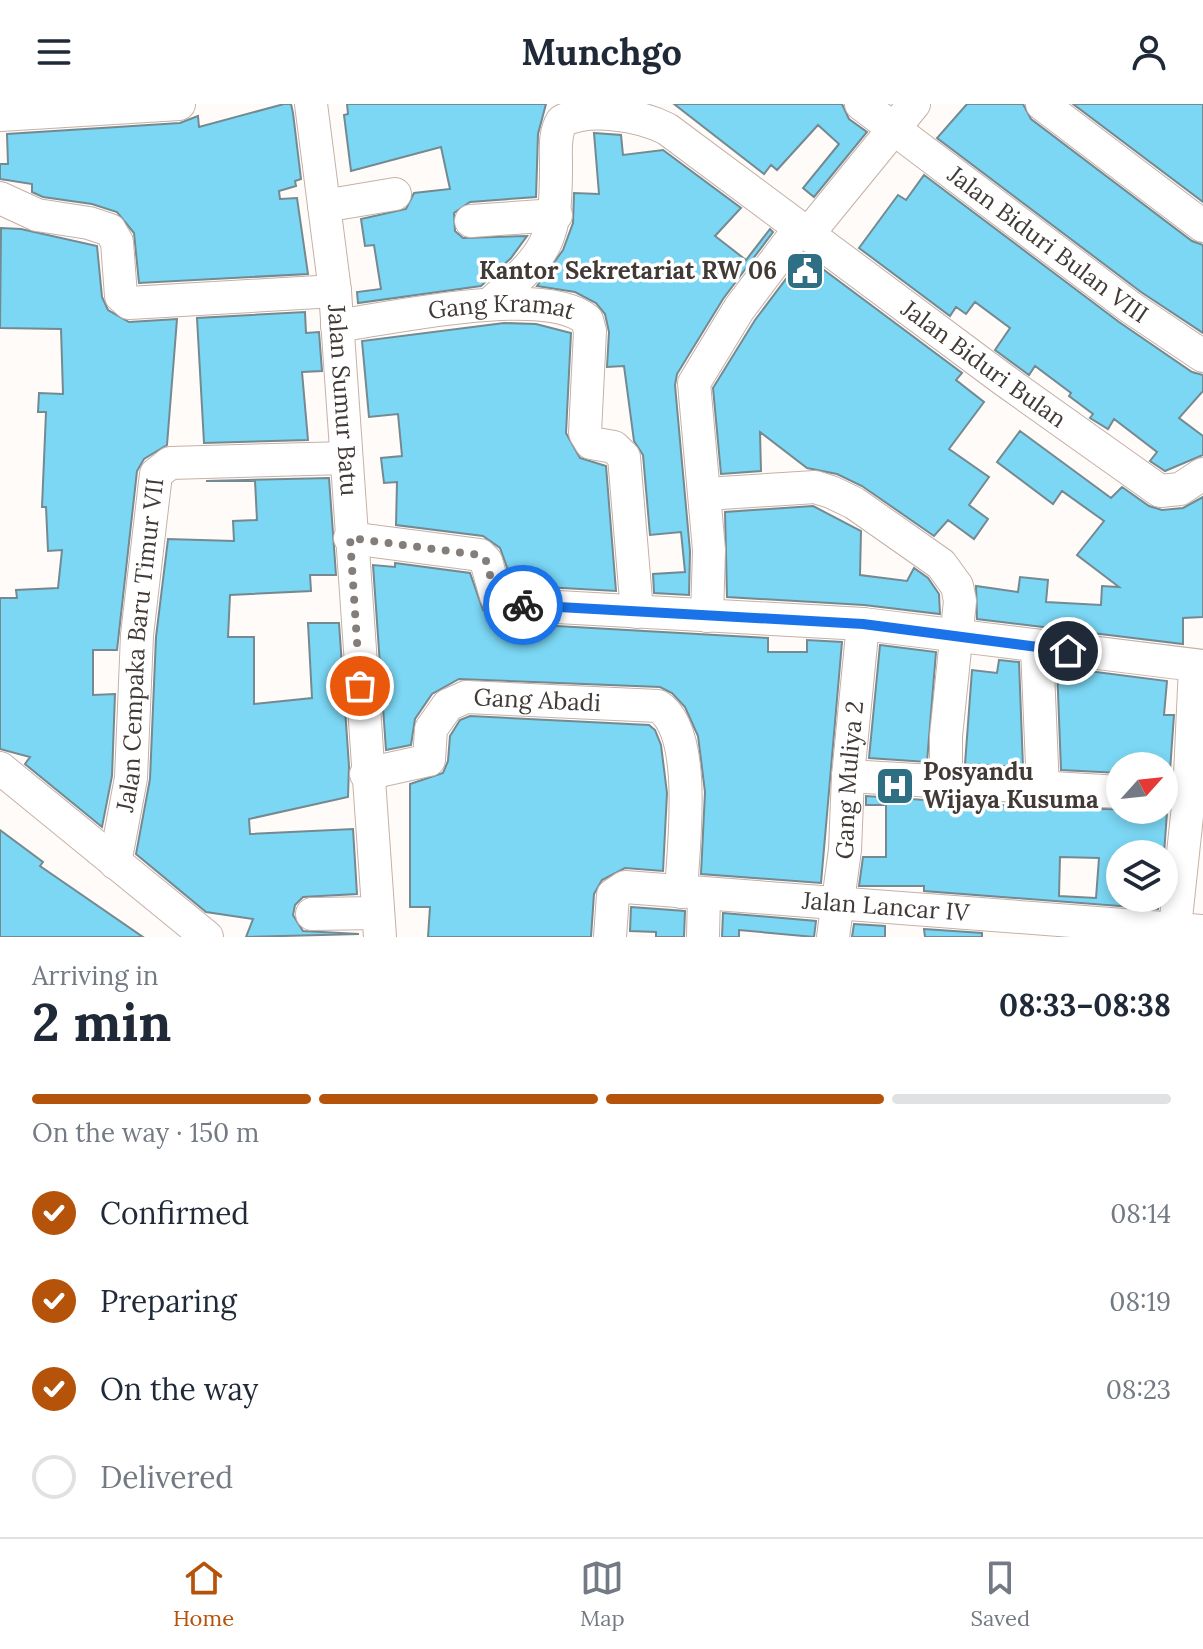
<!DOCTYPE html>
<meta charset="utf-8">
<style>
:root{--surface:#fff;--page:#f6f6f7;--text:#1f2937;--muted:#747a83;--line:#e0e1e3;--accent:#b45309}
body{margin:0;font-family:Lora,serif;background:var(--page);color:var(--text);height:100vh;display:flex;flex-direction:column;font-size:30px;white-space:nowrap}
*{box-sizing:border-box;margin:0}
p{font-size:26px;color:var(--muted)}
.icon{flex:none;width:44px;height:44px;fill:none;stroke:currentColor;stroke-width:2;stroke-linecap:round;stroke-linejoin:round}
.map{position:relative;height:833px;overflow:hidden}
.panel{display:flex;flex-direction:column;background:var(--surface);flex:1}
.panel>*{flex:none}
.needle{width:52px;rotate:63deg}
.controls{position:absolute;left:1106px;top:648px;display:grid;gap:16px}
.controls a{display:grid;place-items:center;width:72px;height:72px;border-radius:50%;background:var(--surface);box-shadow:0 4px 12px #0003;font-size:40px}
.pin{position:absolute;display:grid;place-items:center;width:68px;height:68px;color:#fff;margin:-34px;border:4px solid #fff;border-radius:50%;box-shadow:0 2px 8px #0007}
.courier{position:absolute;display:grid;place-items:center;width:80px;height:80px;margin:-40px;border:6px solid #1a73e8;border-radius:50%;background:#fff;color:#222;box-shadow:0 2px 10px #0007}
.overview em{font-style:normal;font-weight:700}
.overview div{display:flex;flex-direction:column-reverse}
.overview{display:flex;align-items:center;justify-content:space-between;height:136px;padding:0 32px}
h1{font-size:52px;font-weight:700;line-height:60px}
.bar{display:grid;grid-template-columns:repeat(4,1fr);gap:12px 8px;align-content:center;height:96px;padding:0 32px}
.bar i{height:10px;border-radius:6px;background:var(--line)}
.bar .active{background:var(--accent)}
.bar p{grid-column:span 4}
ol{padding:0 32px;list-style:none}
li{display:flex;align-items:center;gap:24px;height:88px}
li p{margin-inline-start:auto}
li .icon{padding:8px;border-radius:50%;background:var(--accent);color:#fff;stroke-width:4}
li:last-child{color:var(--muted)}
li i{width:44px;height:44px;border:4px solid var(--line);border-radius:50%}
header{display:flex;justify-content:space-between;align-items:center;height:104px;padding:0 32px;background:var(--surface);font-size:36px;font-weight:700}
.menu{display:flex;justify-content:space-around;align-items:center;height:112px;border-top:2px solid var(--line);background:var(--surface);font-size:22px;color:var(--muted)}
.menu a{display:grid;justify-items:center;gap:4px}
.menu .active{color:var(--accent)}
.map>svg:first-child{display:block}
.building{fill:#7bd7f4;stroke:#748990;stroke-width:2;fill-rule:evenodd}
.lines{fill:none;stroke-linecap:round;stroke-linejoin:round}
.minor-casing{stroke:#c5b1a8;stroke-width:34}
.minor{stroke:#fff;stroke-width:32}
.done{stroke:#847e7a;stroke-width:8;stroke-dasharray:0 14.4}
.route{stroke:#1a73e8;stroke-width:10}
.labels{text-anchor:middle;stroke-width:7;stroke-linejoin:round;paint-order:stroke}
.street-label{font-size:24px;fill:#423a36;stroke:#fff}
.poi-label{font-size:24px;font-weight:bold;fill:#423a36;stroke:#fff;text-anchor:end}
</style>
<header><svg class="icon" aria-label="menu" viewBox="0 0 24 24"><path d="M4 6h16M4 12h16M4 18h16"/></svg>Munchgo<svg class="icon" aria-label="person" viewBox="0 0 24 24"><circle cx="12" cy="8" r="4"/><path d="M4 21q1-7 8-7t8 7"/></svg></header>
<div class="map">
<svg width="1203" height="833" viewBox="0 0 1203 833">
<rect width="100%" height="100%" fill="#fffbf9"/>
<!-- building -->
<path class="building" d="M284 0H291L293 9 301 75 295 77 296 82 279 87 280 95 297 94 308 170 139 179 134 129 117 108 92 100 43 93 32 88V80L0 75V60H8L7 30 180 19 198 12 199 23Z
M347 0H546L538 30 536 93 470 98 454 109 455 127 463 134 527 132 511 154 481 182 358 199 357 188 381 185 374 141 365 142 361 115 406 105 414 89 450 85 441 43 351 67 344 11 348 10Z
M674 0H842L849 15 867 28 814 93 803 84 839 40 818 21 777 66 771 61 764 70Z
M967 0H1023L1031 15 1192 137 1203 141V229L1141 188 937 34Z
M1073 0H1203V98Z
M594 29 621 31 623 51 663 46 741 104 715 132 746 156 770 125 773 128 723 195 677 270 675 281 690 447 689 491 654 489 653 470 685 468 681 428 650 431 643 351 634 337 624 262 607 263 609 228 605 210 596 199 575 188 537 182 563 146 573 119 574 89 599 90Z
M924 71 1119 218 1192 268 1203 271V287L1179 314 1203 332V351L1165 367 1150 357 1157 348 1114 315 1108 325 1090 314 1093 310 1069 292 1071 289 1035 262 1029 271 995 246 1010 224 975 198 966 210 956 203 950 212 859 144 898 91 906 96Z
M1 124 21 125 97 142 102 193 108 206 129 218 177 215 167 341 144 355 137 367 117 546H93V591L115 590 112 672 102 723 25 660 30 653 0 645V494H17L16 486 58 484 62 446 48 447 46 403H42L46 308H38L39 289 63 290 61 225 0 224Z
M804 151 962 269 956 276 984 298 949 345 989 373 969 401 988 415 974 435 948 416 934 432 862 382 837 370 807 364 760 328 761 367 721 370 713 284 755 216Z
M305 208 306 229 319 228 322 267 302 268 308 336 204 339 197 214Z
M504 219 536 220 571 229 566 329 580 354 606 362 616 487 526 482 512 477 500 444 483 432 396 421 397 378 384 379 381 354 402 352 398 310 369 313 362 237Z
M1020 327 1111 394 1122 383 1149 402 1162 406 1183 404 1203 393V513L1183 514V540L977 515 976 482 1018 488 1020 473 1048 476 1046 498 1101 501 1102 482 1119 483 1077 451 1104 417 1062 387 1053 400 997 358Z
M329 374 336 471H310L311 487 230 491 228 533H254V600L312 594 308 519H339L349 662 348 693 249 715 250 730 353 725 357 790 303 793 295 801 293 811 303 827 359 830 246 833 253 815 206 808 136 750 150 675 156 533 168 435 234 437 233 417 257 416 255 377H206Z
M813 402 861 427 860 471 907 477 914 464 928 474 939 490 940 510 864 501 727 493 725 408Z
M395 459 470 469 483 506 521 520 768 534V548H807V536L842 538 821 779 701 770 705 688 698 632 685 603 672 589 660 583 459 575 432 590 415 615 411 641 386 646 373 461 395 463Z
M880 541 936 548 927 658 869 654Z
M999 556 1019 558 1023 663 965 660 972 566 997 569Z
M1057 563 1167 577 1164 611H1174L1164 750H1120V794H1159L1158 805 924 787V782H859L863 753H886V701H866V692L1043 704 1164 706V662H1120V669L1061 666ZM1060 753 1099 754 1096 794 1059 792Z
M470 612 649 621 655 626 661 641 667 689 663 767 625 764 602 776 594 790 591 833H428L430 803H410V680L443 669 448 657 450 632 460 616Z
M0 726 43 758 40 762 143 833H0Z
M631 803 685 807 684 833H656V828L630 827Z
M723 809 816 817 814 833 739 826V833H722Z
M854 820 885 822V833H852Z
M924 825 982 829V833H925Z"/>
<g class="lines">
<!-- minor casing -->
<g class="minor-casing">
<g id="minor">
<path id="s1" d="M311 0 335 187 380 833"/>
<path id="s2" d="M861 0 1130 203 1203 252"/>
<path d="M1042 0 1203 122"/>
<path d="M0 11 179 0"/>
<path d="M0 94 37 111 89 119 110 126 117 138 121 192 129 199 335 187"/>
<path d="M324 102 395 90"/>
<path d="M471 117 556 111"/>
<path d="M808 130 914 0"/>
<path id="s3" d="M490 200C549 147 556 138 556 60 556 46 554 29 562 17 590 3 640 11 667 25L1004 276 1160 387 1180 385 1203 370"/>
<path id="s4" d="M337 222C391 214 545 180 587 216L590 227 585 329 591 339 614 343 624 353 637 508"/>
<path d="M705 390 815 383 831 388 854 399 941 460 957 482 960 497 946 632V677"/>
<path d="M350 434 480 451 486 457 496 492 522 501 863 520 1203 562"/>
<path d="M707 512 709 446 694 279 739 205 800 124"/>
<path d="M1037 544 1043 685"/>
<path d="M0 664 207 833"/>
<path id="s5" d="M366 670 429 656 431 625 448 601 466 593 658 602C699 628 683 744 681 788"/>
<path d="M848 672 1120 688"/>
<path id="s6" d="M115 759 131 674 137 531 156 370 170 359 346 354"/>
<path d="M312 810 378 809"/>
<path id="s7" d="M610 833 613 791 625 783 1203 827"/>
<path d="M703 833 704 790"/>
<path id="s8" d="M833 833 845 746 848 672 863 520"/>
<path d="M1174 833 1189 693 1195 562"/>
</g>
</g>
<!-- minor -->
<use href="#minor" class="minor"/>
</g>
<g class="lines">
<!-- done -->
<path class="done" d="M360 582 350 434 480 451 486 457 496 492 523 501"/>
<!-- route -->
<path class="route" d="M523 501 863 520 1068 547"/>
</g>
<!-- icons -->
<defs>
<g id="civic-square" transform="scale(2)"><rect x="-9" y="-9" width="18" height="18" rx="4" fill="#2f6f83" stroke="#fff"/><path d="M-.6-6.5H3V-4.5H.6V-3L4-1V1h2V6H-6V1h2V-1L-.6-3ZM-1.2 2.5V6h2.4V2.5Z" fill="#fff"/></g>
<g id="hospital-square" transform="scale(2)"><rect x="-9" y="-9" width="18" height="18" rx="4" fill="#2f6f83" stroke="#fff"/><path d="M-5-5h3v3.5h4V-5h3V5h-3V1.5h-4V5h-3Z" fill="#fff"/></g>
</defs>
<g fill-rule="evenodd">
<use href="#civic-square" x="805" y="167"/>
<use href="#hospital-square" x="895" y="682"/>
</g>
<g class="labels">
<!-- street labels -->
<g class="street-label">
<text dy="8" stroke="none"><textPath href="#s2" startOffset="234">Jalan Biduri Bulan VIII</textPath></text>
<text dy="8" stroke="none"><textPath href="#s4" startOffset="166">Gang Kramat</textPath></text>
<text dy="8" stroke="none"><textPath href="#s3" startOffset="710">Jalan Biduri Bulan</textPath></text>
<text dy="8" stroke="none"><textPath href="#s1" startOffset="298">Jalan Sumur Batu</textPath></text>
<text dy="8" stroke="none"><textPath href="#s6" startOffset="220">Jalan Cempaka Baru Timur VII</textPath></text>
<text dy="8" stroke="none"><textPath href="#s5" startOffset="216">Gang Abadi</textPath></text>
<text dy="8" stroke="none"><textPath href="#s8" startOffset="158">Gang Muliya 2</textPath></text>
<text dy="8" stroke="none"><textPath href="#s7" startOffset="318">Jalan Lancar IV</textPath></text>
</g>
<!-- poi labels -->
<g class="poi-label">
<text x="777" y="175">Kantor Sekretariat RW 06</text>
<text x="923" y="676" text-anchor="start">Posyandu<tspan x="923" dy="28">Wijaya Kusuma</tspan></text>
</g>
</g>
</svg>
<div class="controls">
<a><svg class="needle" viewBox="-14 -14 28 28"><path d="M0-13l5 13h-10z" fill="#e53935"/><path d="M0 13l5-13h-10z" fill="#747a83"/></svg></a>
<a><svg class="icon" aria-label="layers" viewBox="0 0 24 24"><path d="M12 4l9 5-9 5-9-5zM3 14l9 5 9-5"/></svg></a>
</div>
<div class="pin" style="left:360px;top:582px;background:#ea580c"><svg class="icon" aria-label="bag" viewBox="0 0 24 24"><path d="M5 8h14l-1 12H6zM9 8a3 3 0 0 1 6 0"/></svg></div>
<div class="pin" style="left:1068px;top:547px;background:#1f2937"><svg class="icon" aria-label="home" viewBox="0 0 24 24"><path d="M3 11l9-7 9 7M6 9v11h12V9"/></svg></div>
<div class="courier" style="left:523px;top:501px"><svg class="icon" aria-label="bike" viewBox="0 0 24 24"><circle cx="6" cy="16" r="4"/><circle cx="18" cy="16" r="4"/><path d="M6 16l4-8h5l3 8M10 8l3 8H6M13 5h3"/></svg></div>
</div>
<section class="panel">
<div class="overview"><div><h1>2 min</h1><p>Arriving in</p></div><em>08:33–08:38</em></div>
<div class="bar"><i class="active"></i><i class="active"></i><i class="active"></i><i></i><p>On the way · 150 m</p></div>
<ol>
<li><svg class="icon" aria-label="check" viewBox="0 0 24 24"><path d="M5 12l5 5 9-10"/></svg>Confirmed<p>08:14</p></li>
<li><svg class="icon" aria-label="check" viewBox="0 0 24 24"><path d="M5 12l5 5 9-10"/></svg>Preparing<p>08:19</p></li>
<li><svg class="icon" aria-label="check" viewBox="0 0 24 24"><path d="M5 12l5 5 9-10"/></svg>On the way<p>08:23</p></li>
<li><i></i>Delivered</li>
</ol>
</section>
<nav class="menu">
<a class="active"><svg class="icon" aria-label="home" viewBox="0 0 24 24"><path d="M3 11l9-7 9 7M6 9v11h12V9"/></svg>Home</a>
<a><svg class="icon" aria-label="map" viewBox="0 0 24 24"><path d="M3 6l6-2 6 2 6-2v14l-6 2-6-2-6 2zM9 4v14M15 6v14"/></svg>Map</a>
<a><svg class="icon" aria-label="saved" viewBox="0 0 24 24"><path d="M7 4h10v16l-5-4-5 4z"/></svg>Saved</a>
</nav>
